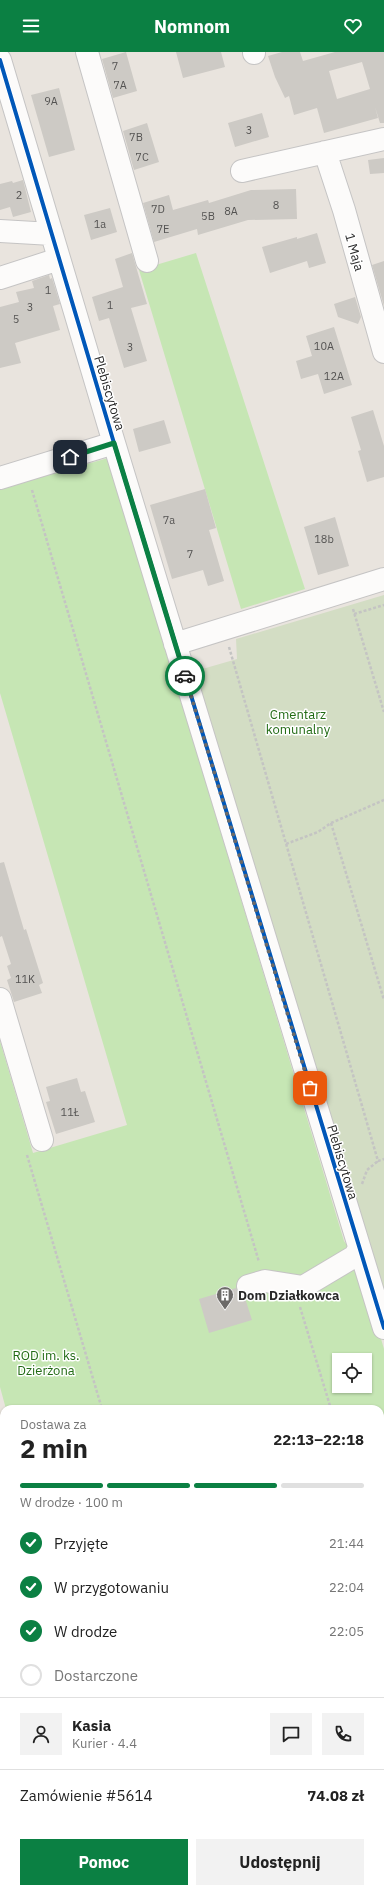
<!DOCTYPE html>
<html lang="pl">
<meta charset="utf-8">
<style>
:root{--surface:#fff;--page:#f2f2f2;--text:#222;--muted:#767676;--line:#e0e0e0;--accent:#0b8043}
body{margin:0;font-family:"IBM Plex Sans",sans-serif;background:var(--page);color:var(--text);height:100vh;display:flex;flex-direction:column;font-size:15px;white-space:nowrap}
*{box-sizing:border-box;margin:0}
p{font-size:13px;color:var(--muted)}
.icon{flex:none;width:22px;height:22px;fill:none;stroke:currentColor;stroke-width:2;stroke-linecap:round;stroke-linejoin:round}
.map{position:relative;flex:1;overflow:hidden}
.sheet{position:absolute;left:0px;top:1353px;width:384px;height:488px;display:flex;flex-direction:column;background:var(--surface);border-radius:12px 12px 0 0;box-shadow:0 1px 3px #0004}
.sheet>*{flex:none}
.buttons{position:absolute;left:332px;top:1301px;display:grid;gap:8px}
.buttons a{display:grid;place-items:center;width:40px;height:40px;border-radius:0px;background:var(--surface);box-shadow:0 1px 3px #0004;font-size:20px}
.pin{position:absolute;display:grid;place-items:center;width:34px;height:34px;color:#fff;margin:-17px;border-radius:8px;box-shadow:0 2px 6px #0006}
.courier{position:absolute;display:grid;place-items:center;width:40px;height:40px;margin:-20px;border:3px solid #0b8043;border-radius:50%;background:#fff;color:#222;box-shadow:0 1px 5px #0007}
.headline em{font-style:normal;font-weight:700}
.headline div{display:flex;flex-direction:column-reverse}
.headline{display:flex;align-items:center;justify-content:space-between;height:68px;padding:0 20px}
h1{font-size:26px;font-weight:700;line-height:30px}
.bar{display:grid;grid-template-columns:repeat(4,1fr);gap:6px 4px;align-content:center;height:48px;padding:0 20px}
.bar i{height:5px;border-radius:3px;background:var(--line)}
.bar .selected{background:var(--accent)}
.bar p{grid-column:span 4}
.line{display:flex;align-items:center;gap:10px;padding:0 20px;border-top:1px solid var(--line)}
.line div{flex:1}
.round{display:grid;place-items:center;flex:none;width:42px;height:42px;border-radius:0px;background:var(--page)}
ol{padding:0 20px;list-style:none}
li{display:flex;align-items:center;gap:12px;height:44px}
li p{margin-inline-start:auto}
li .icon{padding:4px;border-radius:50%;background:var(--accent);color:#fff;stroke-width:4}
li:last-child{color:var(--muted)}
li i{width:22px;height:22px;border:2px solid var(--line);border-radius:50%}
.primary-button{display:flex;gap:8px;margin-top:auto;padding:8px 20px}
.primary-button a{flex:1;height:46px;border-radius:0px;background:var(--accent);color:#fff;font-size:16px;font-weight:700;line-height:46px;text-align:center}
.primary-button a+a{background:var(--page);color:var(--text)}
header{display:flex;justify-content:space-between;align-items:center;height:52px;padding:0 20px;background:var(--accent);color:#fff;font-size:18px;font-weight:700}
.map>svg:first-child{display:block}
.green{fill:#c6e6b4;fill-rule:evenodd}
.cemetery{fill:#d3ddc4}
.building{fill:#cdcac5;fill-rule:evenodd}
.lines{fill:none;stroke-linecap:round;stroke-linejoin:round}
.minor-casing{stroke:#c5c4c4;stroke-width:24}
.path{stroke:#c4c4c3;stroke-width:2.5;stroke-dasharray:3 2;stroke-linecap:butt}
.minor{stroke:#fcfbfa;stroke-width:22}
.cycleway-casing{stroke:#fff;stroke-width:6}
.cycleway{stroke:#0057b8;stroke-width:4}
.done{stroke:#6c6a68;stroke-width:4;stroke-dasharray:0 7.2}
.route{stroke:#0b8043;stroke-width:5}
.labels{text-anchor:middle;stroke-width:3;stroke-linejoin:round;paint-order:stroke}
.number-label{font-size:11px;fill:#545352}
.street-label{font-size:13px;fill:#292929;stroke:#fff}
.park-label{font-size:13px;fill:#226b15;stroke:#fff}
.poi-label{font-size:13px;font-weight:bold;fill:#292929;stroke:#fff;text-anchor:start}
</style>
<header><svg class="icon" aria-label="menu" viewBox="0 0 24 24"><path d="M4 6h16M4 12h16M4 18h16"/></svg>Nomnom<svg class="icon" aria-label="heart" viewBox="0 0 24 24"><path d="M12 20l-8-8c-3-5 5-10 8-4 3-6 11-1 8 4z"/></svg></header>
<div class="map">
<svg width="384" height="1841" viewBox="0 0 384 1841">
<rect width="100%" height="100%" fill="#e9e4de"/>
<!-- green -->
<path class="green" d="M196 201 305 537 241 557 139 218Z
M108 406 344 1189 358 1208 384 1297V1841H353L351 1837H380V1357H6L0 1335V989L33 1101 127 1073 0 641V437ZM339 1308H365V1334H339Z
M147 1837H249L250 1841H148Z"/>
<!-- cemetery -->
<path class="cemetery" d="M384 543V1254L192 620 237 607 236 587Z"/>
<!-- building -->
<path class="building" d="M126 0 137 39 113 46 102 7Z
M176 0H221L225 15 183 26Z
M282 0H300L303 9 335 0H384V71H380L375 55 378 66 324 81 317 56 294 63 289 44 285 46 275 25 268 4ZM362 10 370 37 337 47 329 19Z
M59 36 75 98 49 105 31 43Z
M262 61 269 85 235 95 228 71Z
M147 71 159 110 134 118 123 79Z
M384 106V121L370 122 368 108Z
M23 128 31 160 13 165 10 155 0 158V132L12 129 13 131Z
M296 137 297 167 248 168 198 183 197 177 154 190 143 151 169 143 173 158 208 148 209 151 251 138Z
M110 156 117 180 91 188 84 163Z
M317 181 326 211 309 216 307 209 270 221 262 195 297 185V187Z
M132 201 147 252 131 256 147 309 124 316 109 266 99 269 92 245 123 235 115 207Z
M384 209V254L372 213Z
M49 223 50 227 52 226 60 252 53 254 60 278 15 291 21 311 0 316V255L19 250 16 240 34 236 32 229Z
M355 245 361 265 358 272 338 265 334 252Z
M334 275 352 333 324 342 318 322 301 327 296 309 312 304 306 284Z
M373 358 384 394V425L367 430 358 399 361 398 351 365Z
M164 368 171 391 139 400 133 377Z
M205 437 216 476 209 478 224 529 208 534 203 518 172 527 150 453Z
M335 465 349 514 318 523 304 475Z
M4 810 24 878 26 877 43 931 39 933 42 941 14 950 7 928 11 926 7 914 11 912 2 884 0 885V811Z
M77 1026 81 1040 85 1039 95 1070 56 1082 46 1050 50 1049 46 1035Z
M236 1236 239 1243 245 1246 252 1268 209 1281 199 1247Z"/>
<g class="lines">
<!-- minor casing -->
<g class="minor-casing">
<path id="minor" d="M87 0 147 209
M254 0V1
M0 8 114 391 384 1276
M325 100 344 158 384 300
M242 119 384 87
M0 179 52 182
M0 226 59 207
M0 426 114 391
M175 592 384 527
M0 947 42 1088
M248 1234 265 1229 303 1235 355 1204 359 1196
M0 1698 4 1711
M41 1837 42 1841"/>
</g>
<!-- path -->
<path class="path" d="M32 438 259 1210
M353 557 384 660
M354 562 384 553
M229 595 378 1109 384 1107
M331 771 384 948
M286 792 318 780 331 771 384 748
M27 1103 102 1357
M362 1132 367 1118 378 1109
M300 1255 331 1357
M380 1525 384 1538
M243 1837 244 1841"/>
<!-- minor -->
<use href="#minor" class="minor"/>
<!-- cycleway casing -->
<g class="cycleway-casing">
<path id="cycleway" d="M0 8 114 391 384 1276"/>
</g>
<!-- cycleway -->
<use href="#cycleway" class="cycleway"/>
</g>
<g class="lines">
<!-- done -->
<path class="done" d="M185 624 310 1036"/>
<!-- route -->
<path class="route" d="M70 405 114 391 185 624"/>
</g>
<!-- icons -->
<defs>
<g id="building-pin" transform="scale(0.9)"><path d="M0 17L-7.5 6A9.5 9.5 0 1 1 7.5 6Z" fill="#6c6a68" stroke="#fff"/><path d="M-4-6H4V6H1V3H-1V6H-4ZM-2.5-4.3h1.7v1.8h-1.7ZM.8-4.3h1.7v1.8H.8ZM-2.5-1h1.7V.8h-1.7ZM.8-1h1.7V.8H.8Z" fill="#fff"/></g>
</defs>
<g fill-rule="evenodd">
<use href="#building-pin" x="225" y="1243"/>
</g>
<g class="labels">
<!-- number labels -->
<g class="number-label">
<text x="115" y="18">7</text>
<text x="120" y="37">7A</text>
<text x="51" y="53">9A</text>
<text x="249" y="82">3</text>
<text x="136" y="89">7B</text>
<text x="142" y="109">7C</text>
<text x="19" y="147">2</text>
<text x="276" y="157">8</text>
<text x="158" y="161">7D</text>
<text x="231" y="163">8A</text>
<text x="208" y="168">5B</text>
<text x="100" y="176">1a</text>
<text x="163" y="181">7E</text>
<text x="48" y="242">1</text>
<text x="110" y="257">1</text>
<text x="30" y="259">3</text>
<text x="16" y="271">5</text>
<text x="324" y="298">10A</text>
<text x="130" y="299">3</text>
<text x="334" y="328">12A</text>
<text x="169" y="472">7a</text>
<text x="324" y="491">18b</text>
<text x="190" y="506">7</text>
<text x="25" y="931">11K</text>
<text x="70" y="1064">11Ł</text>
</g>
<!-- street labels -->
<g class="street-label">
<text transform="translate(355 200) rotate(74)" y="5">1 Maja</text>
<text transform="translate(110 341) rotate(73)" y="5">Plebiscytowa</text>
<text transform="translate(343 1110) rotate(73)" y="5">Plebiscytowa</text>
</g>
<!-- park labels -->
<g class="park-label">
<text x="298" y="667">Cmentarz<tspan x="298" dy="15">komunalny</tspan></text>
<text x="46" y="1308">ROD im. ks.<tspan x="46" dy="15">Dzierżona</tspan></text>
</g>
<!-- poi labels -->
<g class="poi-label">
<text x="238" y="1248">Dom Działkowca</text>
</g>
</g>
</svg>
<div class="buttons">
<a><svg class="icon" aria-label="locate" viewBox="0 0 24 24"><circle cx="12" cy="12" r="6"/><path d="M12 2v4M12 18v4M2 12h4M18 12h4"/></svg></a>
</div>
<div class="pin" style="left:310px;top:1036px;background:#ea580c"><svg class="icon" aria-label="bag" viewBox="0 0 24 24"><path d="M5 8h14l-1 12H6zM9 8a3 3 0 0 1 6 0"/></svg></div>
<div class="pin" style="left:70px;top:405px;background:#1f2937"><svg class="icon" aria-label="home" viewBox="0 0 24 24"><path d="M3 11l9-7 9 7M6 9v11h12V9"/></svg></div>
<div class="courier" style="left:185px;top:624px"><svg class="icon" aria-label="car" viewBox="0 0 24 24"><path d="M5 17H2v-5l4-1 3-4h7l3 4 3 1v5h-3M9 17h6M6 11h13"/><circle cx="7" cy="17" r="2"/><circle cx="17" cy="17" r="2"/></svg></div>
<section class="sheet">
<div class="headline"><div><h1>2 min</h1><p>Dostawa za</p></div><em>22:13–22:18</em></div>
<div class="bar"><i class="selected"></i><i class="selected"></i><i class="selected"></i><i></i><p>W drodze · 100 m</p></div>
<ol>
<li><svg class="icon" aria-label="check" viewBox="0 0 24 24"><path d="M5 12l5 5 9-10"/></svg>Przyjęte<p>21:44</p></li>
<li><svg class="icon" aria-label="check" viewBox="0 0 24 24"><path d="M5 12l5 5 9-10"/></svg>W przygotowaniu<p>22:04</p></li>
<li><svg class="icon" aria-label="check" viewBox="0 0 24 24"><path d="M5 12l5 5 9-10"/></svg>W drodze<p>22:05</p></li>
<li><i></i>Dostarczone</li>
</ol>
<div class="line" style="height:72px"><a class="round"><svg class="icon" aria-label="person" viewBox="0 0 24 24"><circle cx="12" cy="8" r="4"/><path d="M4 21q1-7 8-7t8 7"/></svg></a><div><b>Kasia</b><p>Kurier · 4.4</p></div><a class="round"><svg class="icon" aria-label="chat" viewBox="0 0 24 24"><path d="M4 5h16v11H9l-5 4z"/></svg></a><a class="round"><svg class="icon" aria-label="phone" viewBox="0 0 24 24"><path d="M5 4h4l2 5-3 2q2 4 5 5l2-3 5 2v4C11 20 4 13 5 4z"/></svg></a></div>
<div class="line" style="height:52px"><div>Zamówienie #5614</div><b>74.08 zł</b></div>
<div class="primary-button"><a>Pomoc</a><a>Udostępnij</a></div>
</section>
</div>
